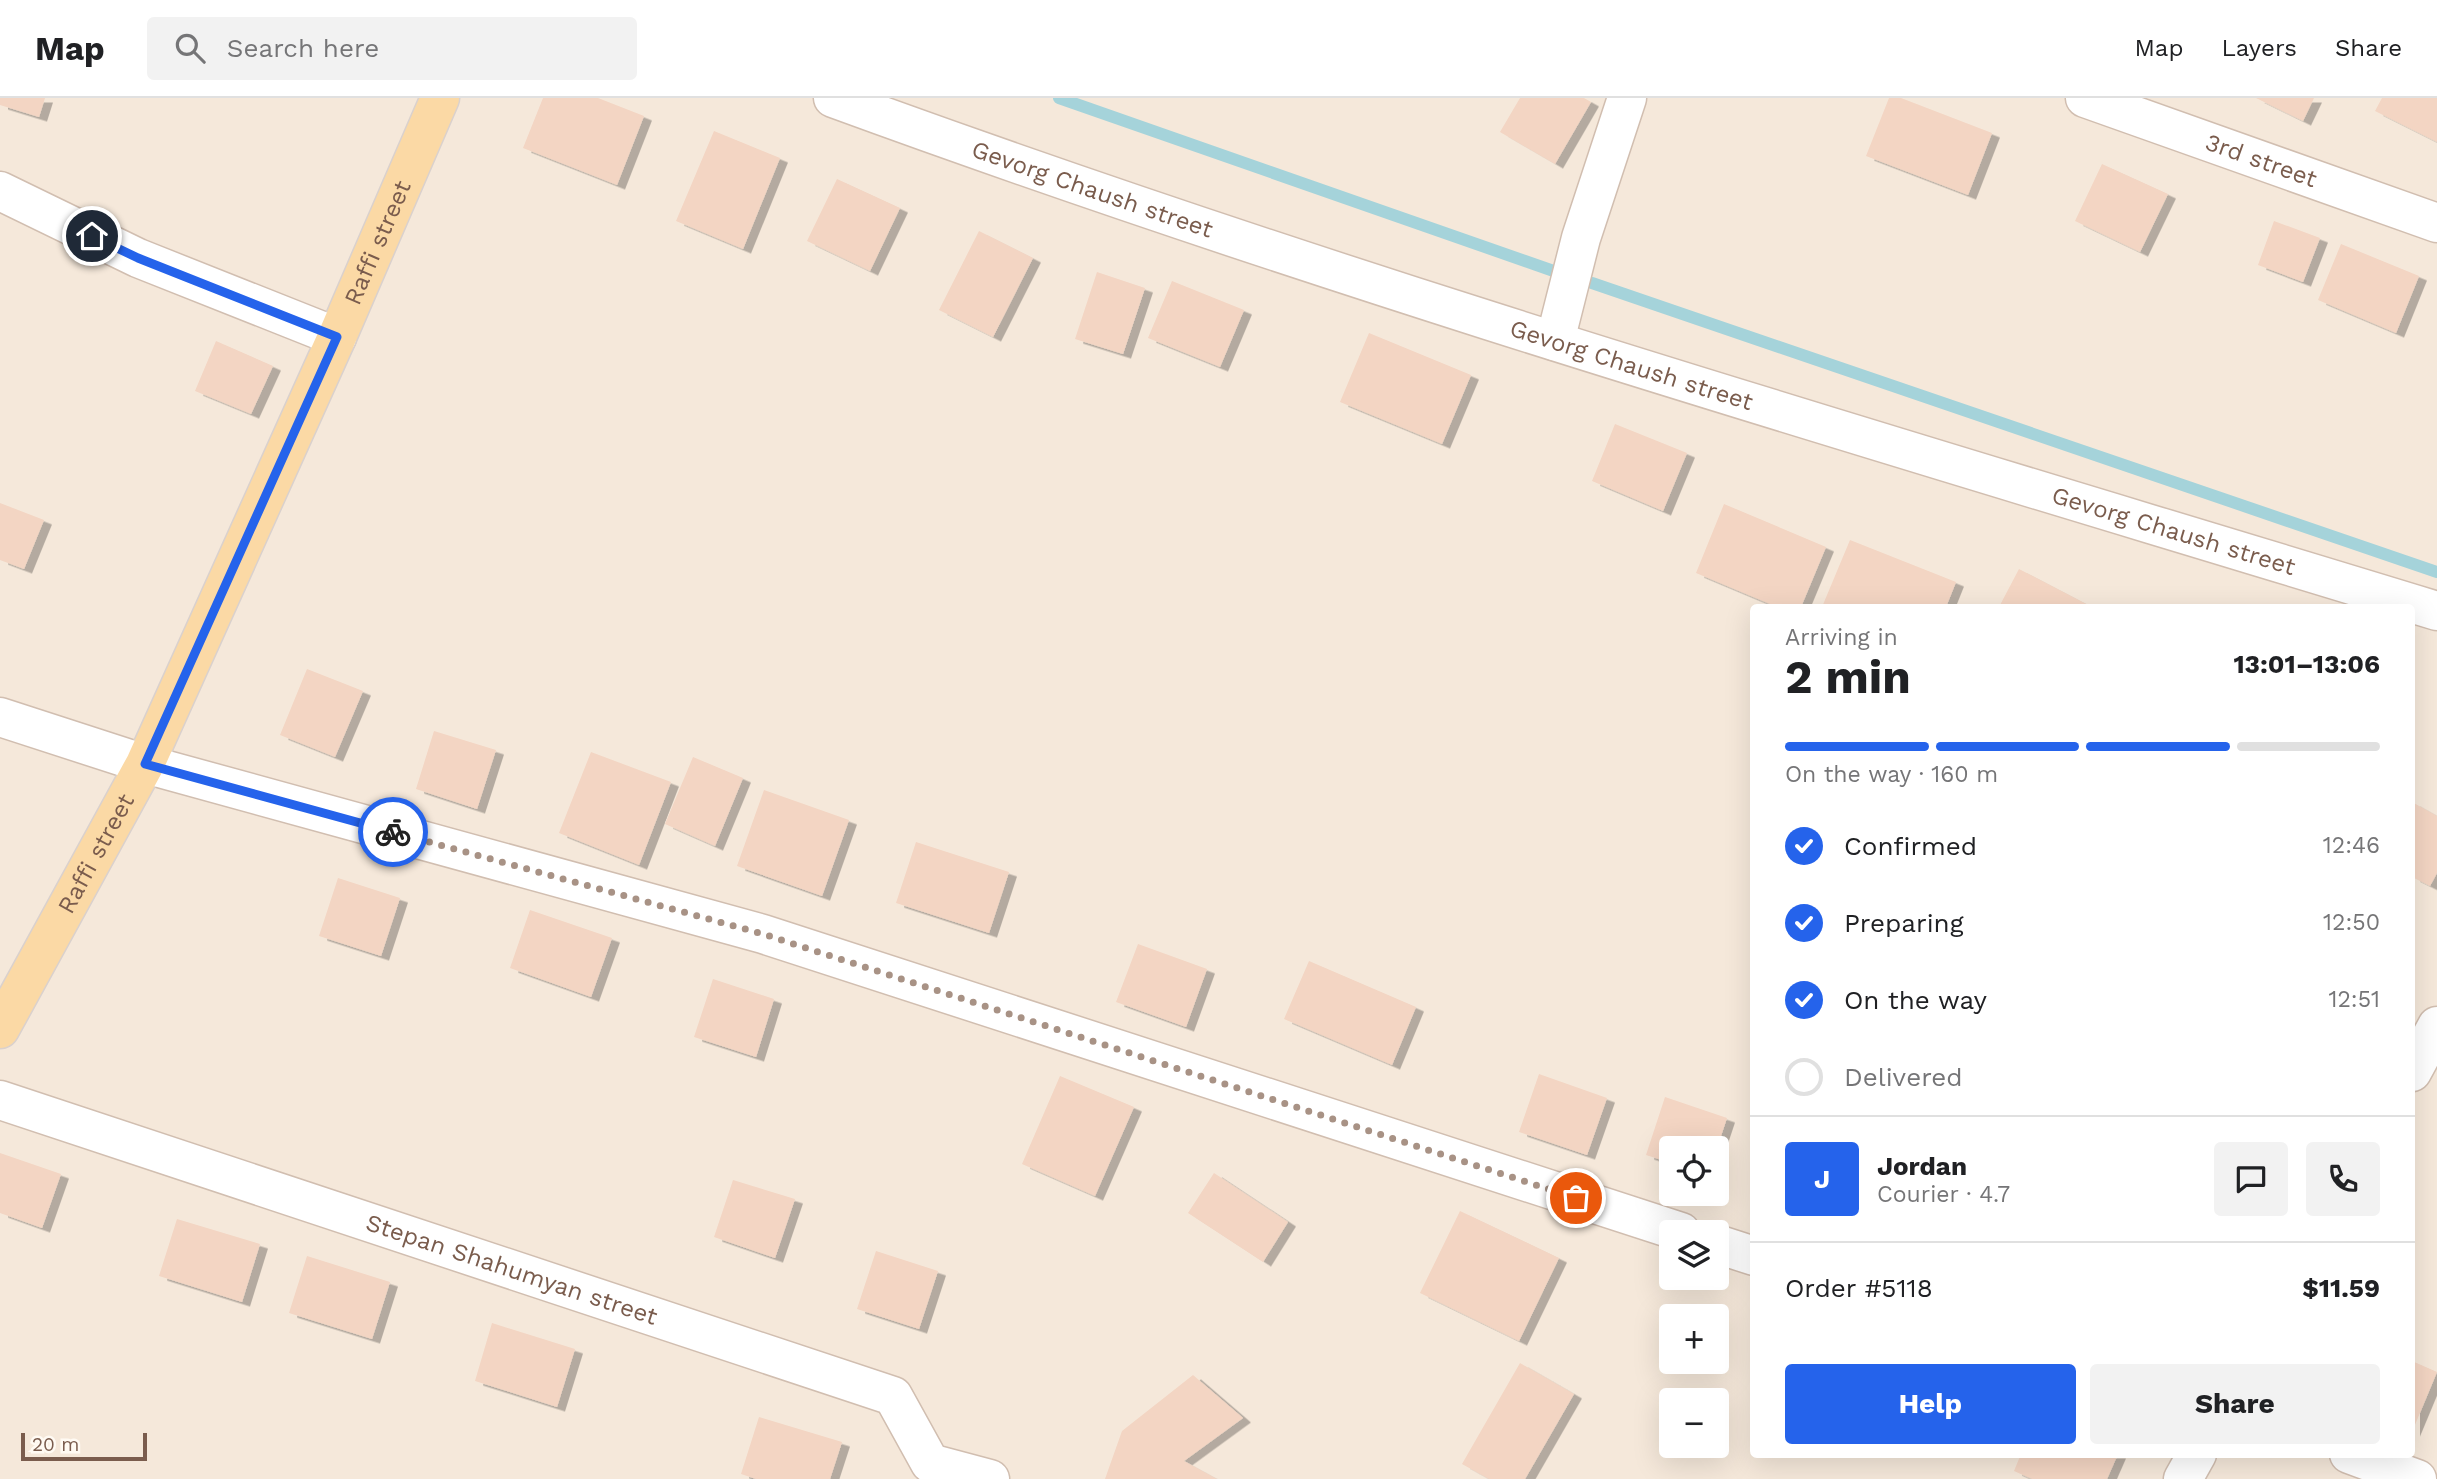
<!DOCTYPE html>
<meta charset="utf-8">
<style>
:root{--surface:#fff;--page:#f2f2f2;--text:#202124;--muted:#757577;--line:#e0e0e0;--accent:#2563eb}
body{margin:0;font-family:"Work Sans",sans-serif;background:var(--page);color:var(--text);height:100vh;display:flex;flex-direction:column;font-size:26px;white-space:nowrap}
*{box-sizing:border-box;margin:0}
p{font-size:23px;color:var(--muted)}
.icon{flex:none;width:38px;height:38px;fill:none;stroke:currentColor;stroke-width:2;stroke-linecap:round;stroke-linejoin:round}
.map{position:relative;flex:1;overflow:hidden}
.sheet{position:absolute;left:1750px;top:506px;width:665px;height:854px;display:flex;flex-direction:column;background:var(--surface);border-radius:7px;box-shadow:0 7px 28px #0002}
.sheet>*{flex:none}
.tools{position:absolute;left:1659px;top:1038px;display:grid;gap:14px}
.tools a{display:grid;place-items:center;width:70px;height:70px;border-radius:7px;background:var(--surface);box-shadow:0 7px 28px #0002;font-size:35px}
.scale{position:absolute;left:21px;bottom:18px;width:126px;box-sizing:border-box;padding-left:7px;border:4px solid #7a5c4d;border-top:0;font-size:19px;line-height:24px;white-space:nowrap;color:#7a5c4d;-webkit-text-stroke:5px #fffaf3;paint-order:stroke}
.pin{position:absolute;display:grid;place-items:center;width:60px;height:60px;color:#fff;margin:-30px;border:4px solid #fff;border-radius:50%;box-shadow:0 2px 7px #0007}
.courier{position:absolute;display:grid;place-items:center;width:70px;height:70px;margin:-35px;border:5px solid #2563eb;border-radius:50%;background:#fff;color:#222;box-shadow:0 2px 9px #0007}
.overview em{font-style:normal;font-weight:700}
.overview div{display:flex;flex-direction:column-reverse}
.overview{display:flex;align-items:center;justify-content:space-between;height:119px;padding:0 35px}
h1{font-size:46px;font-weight:700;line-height:52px}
.bar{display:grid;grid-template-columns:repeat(4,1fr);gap:10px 7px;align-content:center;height:84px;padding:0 35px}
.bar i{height:9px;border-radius:5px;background:var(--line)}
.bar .on{background:var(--accent)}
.bar p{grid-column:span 4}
.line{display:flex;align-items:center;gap:18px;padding:0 35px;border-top:2px solid var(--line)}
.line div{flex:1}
.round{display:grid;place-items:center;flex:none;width:74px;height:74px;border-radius:7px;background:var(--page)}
ol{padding:0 35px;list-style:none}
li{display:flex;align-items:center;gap:21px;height:77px}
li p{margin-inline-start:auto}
li .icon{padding:7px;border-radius:50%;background:var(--accent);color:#fff;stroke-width:4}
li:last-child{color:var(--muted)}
li i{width:38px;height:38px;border:4px solid var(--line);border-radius:50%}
.action{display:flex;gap:14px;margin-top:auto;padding:14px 35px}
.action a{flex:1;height:80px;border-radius:7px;background:var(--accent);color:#fff;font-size:28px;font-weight:700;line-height:80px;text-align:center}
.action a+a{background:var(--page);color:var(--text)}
header{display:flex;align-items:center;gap:42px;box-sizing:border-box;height:98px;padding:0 35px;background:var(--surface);border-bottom:2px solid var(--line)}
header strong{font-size:33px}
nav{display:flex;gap:38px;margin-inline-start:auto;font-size:24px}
.search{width:490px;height:63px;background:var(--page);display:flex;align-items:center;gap:18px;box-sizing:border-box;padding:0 24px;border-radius:7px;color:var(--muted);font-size:26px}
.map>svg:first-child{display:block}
.residential{fill:#f5e8da;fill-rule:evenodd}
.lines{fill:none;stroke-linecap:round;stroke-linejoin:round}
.stream{stroke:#a5d3da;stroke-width:12}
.building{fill:#f3d5c3;filter:url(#shadow)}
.minor-casing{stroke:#d1beb0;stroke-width:41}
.major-casing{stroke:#dad1cd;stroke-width:41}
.minor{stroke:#fff;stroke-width:38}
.major{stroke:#fbd9a5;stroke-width:38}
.done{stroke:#a89285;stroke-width:7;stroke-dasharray:0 12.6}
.route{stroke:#2563eb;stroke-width:9}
.labels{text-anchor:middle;stroke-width:7;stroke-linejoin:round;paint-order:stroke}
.street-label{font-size:24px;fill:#7a5c4d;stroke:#fffaf3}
</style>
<header>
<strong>Map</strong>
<div class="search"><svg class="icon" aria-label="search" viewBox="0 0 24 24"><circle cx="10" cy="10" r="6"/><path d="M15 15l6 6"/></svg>Search here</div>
<nav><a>Map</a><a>Layers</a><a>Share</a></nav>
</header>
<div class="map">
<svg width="2437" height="1381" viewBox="0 0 2437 1381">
<defs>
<filter id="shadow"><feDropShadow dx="8" dy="4.5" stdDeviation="0" flood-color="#0004"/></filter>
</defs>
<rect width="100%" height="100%" fill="#fdf6ec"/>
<!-- residential -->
<path class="residential" d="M0 0H2437V1381H0ZM1754 509H2412V1356H1754ZM1671 1050H1717V1096H1671ZM1671 1134H1717V1180H1671ZM1671 1218H1717V1264H1671ZM1671 1302H1717V1348H1671Z"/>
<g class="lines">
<!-- stream -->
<path class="stream" d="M1059 0 1565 177
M1592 185 2437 474"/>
</g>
<!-- building -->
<path class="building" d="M0 0H45L39 19 0 7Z
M543 0H598L644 18 617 87 523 50Z
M1520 0H1584L1591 4 1555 66 1500 34Z
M1889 0H1901L1992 35 1968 97 1866 58Z
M2256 0H2314L2303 23Z
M2382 0H2437V44L2375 13Z
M714 33 780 60 743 151 676 123Z
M2102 66 2168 96 2140 154 2075 123Z
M837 81 900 110 870 173 807 143Z
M2274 123 2320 140 2303 184 2258 167Z
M979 133 1033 160 993 239 939 212Z
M2341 146 2419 178 2396 235 2318 202Z
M1097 174 1145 190 1123 256 1075 241Z
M1172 183 1244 212 1220 269 1148 240Z
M1369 235 1471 277 1442 346 1340 304Z
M216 243 273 268 251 316 195 293Z
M1615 326 1687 355 1663 413 1592 383Z
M0 405 44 422 24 471 0 462Z
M1724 406 1826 449 1801 509H1777L1696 475Z
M1850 442 1956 484 1946 509H1822Z
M2019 471 2092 509H1999Z
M307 571 363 593 335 659 280 637Z
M434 633 496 652 477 711 416 691Z
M591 654 671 684 639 767 559 735Z
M693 659 743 680 715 748 665 726Z
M764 692 849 722 822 798 737 768Z
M2412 704 2437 718V775L2430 788 2412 779Z
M916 744 1009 774 989 835 896 805Z
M338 780 400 800 381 858 319 838Z
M530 812 612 840 591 899 510 870Z
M1138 846 1207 871 1186 929 1116 904Z
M1309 863 1416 909 1392 967 1284 921Z
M713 881 774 901 756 959 694 939Z
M1539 976 1607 1000 1587 1057 1519 1034Z
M1060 978 1134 1009 1095 1098 1022 1066Z
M1665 999 1727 1020 1717 1050H1671V1065L1646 1057Z
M0 1055 61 1076 42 1130 0 1115Z
M1214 1075 1288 1124 1263 1164 1188 1115Z
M733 1082 795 1101 775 1160 714 1139Z
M1460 1113 1559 1160 1519 1243 1420 1195Z
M177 1121 260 1146 242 1204 159 1178Z
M876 1153 938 1173 919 1231 857 1211Z
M307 1158 390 1184 372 1241 289 1215Z
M492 1225 575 1251 557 1309 475 1283Z
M2412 1263 2437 1274 2412 1334Z
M1520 1265 1574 1296 1525 1381H1489L1462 1366Z
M1193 1277 1243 1320 1184 1363 1217 1381H1105L1122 1333Z
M759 1319 842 1344 830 1381H756L741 1376Z
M2021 1356H2118L2107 1381H2032L2014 1373Z"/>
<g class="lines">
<!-- minor casing -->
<g class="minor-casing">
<g id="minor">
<path id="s1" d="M833 0C1360 193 1900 349 2437 513"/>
<path id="s2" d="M2085 0 2437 125"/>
<path d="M0 93 138 160 337 239"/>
<path d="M1555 243 1581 140 1627 0"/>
<path d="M0 619 145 666 763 836 1681 1134"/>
<path d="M2412 974 2437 928"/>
<path id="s3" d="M0 1002 893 1298 930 1365 990 1381"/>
<path d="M1717 1146 1754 1158"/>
<path d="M2349 1356 2417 1381"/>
<path d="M2183 1381 2197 1356"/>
</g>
</g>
<!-- major casing -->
<g class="major-casing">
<g id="major">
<path id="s4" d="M0 931 145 666 337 239 440 0"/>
</g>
</g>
<!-- minor -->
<use href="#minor" class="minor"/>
<!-- major -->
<use href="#major" class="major"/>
</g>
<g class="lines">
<!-- done -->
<path class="done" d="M393 734 763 836 1576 1100"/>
<!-- route -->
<path class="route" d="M92 138 138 160 337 239 145 666 393 734"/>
</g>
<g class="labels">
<!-- street labels -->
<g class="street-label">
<text dy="8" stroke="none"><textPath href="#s2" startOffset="187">3rd street</textPath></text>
<text dy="8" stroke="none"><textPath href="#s1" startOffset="275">Gevorg Chaush street</textPath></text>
<text dy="8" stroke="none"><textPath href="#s4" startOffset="873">Raffi street</textPath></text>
<text dy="8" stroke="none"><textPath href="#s1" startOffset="842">Gevorg Chaush street</textPath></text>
<text dy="8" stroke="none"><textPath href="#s1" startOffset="1409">Gevorg Chaush street</textPath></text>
<text dy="8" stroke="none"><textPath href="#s4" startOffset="200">Raffi street</textPath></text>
<text dy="8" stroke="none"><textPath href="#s3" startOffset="539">Stepan Shahumyan street</textPath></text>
</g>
</g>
</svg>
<div class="tools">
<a><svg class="icon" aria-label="locate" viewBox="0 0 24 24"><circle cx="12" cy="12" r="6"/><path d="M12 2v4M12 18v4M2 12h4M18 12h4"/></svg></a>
<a><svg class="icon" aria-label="layers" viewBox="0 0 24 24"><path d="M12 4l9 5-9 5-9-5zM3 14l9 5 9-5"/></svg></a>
<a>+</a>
<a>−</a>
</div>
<div class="scale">20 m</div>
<div class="pin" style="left:1576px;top:1100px;background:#ea580c"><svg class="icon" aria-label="bag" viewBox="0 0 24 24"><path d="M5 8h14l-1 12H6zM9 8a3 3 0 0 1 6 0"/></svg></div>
<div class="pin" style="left:92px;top:138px;background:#1f2937"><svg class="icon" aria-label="home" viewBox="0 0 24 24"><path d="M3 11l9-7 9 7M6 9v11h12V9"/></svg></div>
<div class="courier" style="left:393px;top:734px"><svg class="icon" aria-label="bike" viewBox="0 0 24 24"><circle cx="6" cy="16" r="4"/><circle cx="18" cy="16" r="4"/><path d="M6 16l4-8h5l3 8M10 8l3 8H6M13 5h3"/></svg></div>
<section class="sheet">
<div class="overview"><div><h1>2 min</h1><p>Arriving in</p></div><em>13:01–13:06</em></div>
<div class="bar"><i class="on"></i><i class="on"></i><i class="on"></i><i></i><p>On the way · 160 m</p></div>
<ol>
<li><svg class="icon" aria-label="check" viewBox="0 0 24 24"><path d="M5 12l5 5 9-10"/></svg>Confirmed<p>12:46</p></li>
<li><svg class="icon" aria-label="check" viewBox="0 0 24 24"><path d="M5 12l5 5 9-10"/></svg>Preparing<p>12:50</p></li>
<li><svg class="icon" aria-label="check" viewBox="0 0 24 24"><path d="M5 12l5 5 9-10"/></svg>On the way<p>12:51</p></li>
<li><i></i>Delivered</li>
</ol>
<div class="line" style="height:126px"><b class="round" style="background:var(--accent);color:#fff">J</b><div><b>Jordan</b><p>Courier · 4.7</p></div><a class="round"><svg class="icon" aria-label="chat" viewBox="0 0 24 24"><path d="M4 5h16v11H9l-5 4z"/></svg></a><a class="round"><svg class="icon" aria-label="phone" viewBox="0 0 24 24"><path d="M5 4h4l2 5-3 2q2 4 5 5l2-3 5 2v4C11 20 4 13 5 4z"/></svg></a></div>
<div class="line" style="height:91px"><div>Order #5118</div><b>$11.59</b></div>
<div class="action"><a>Help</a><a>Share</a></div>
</section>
</div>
